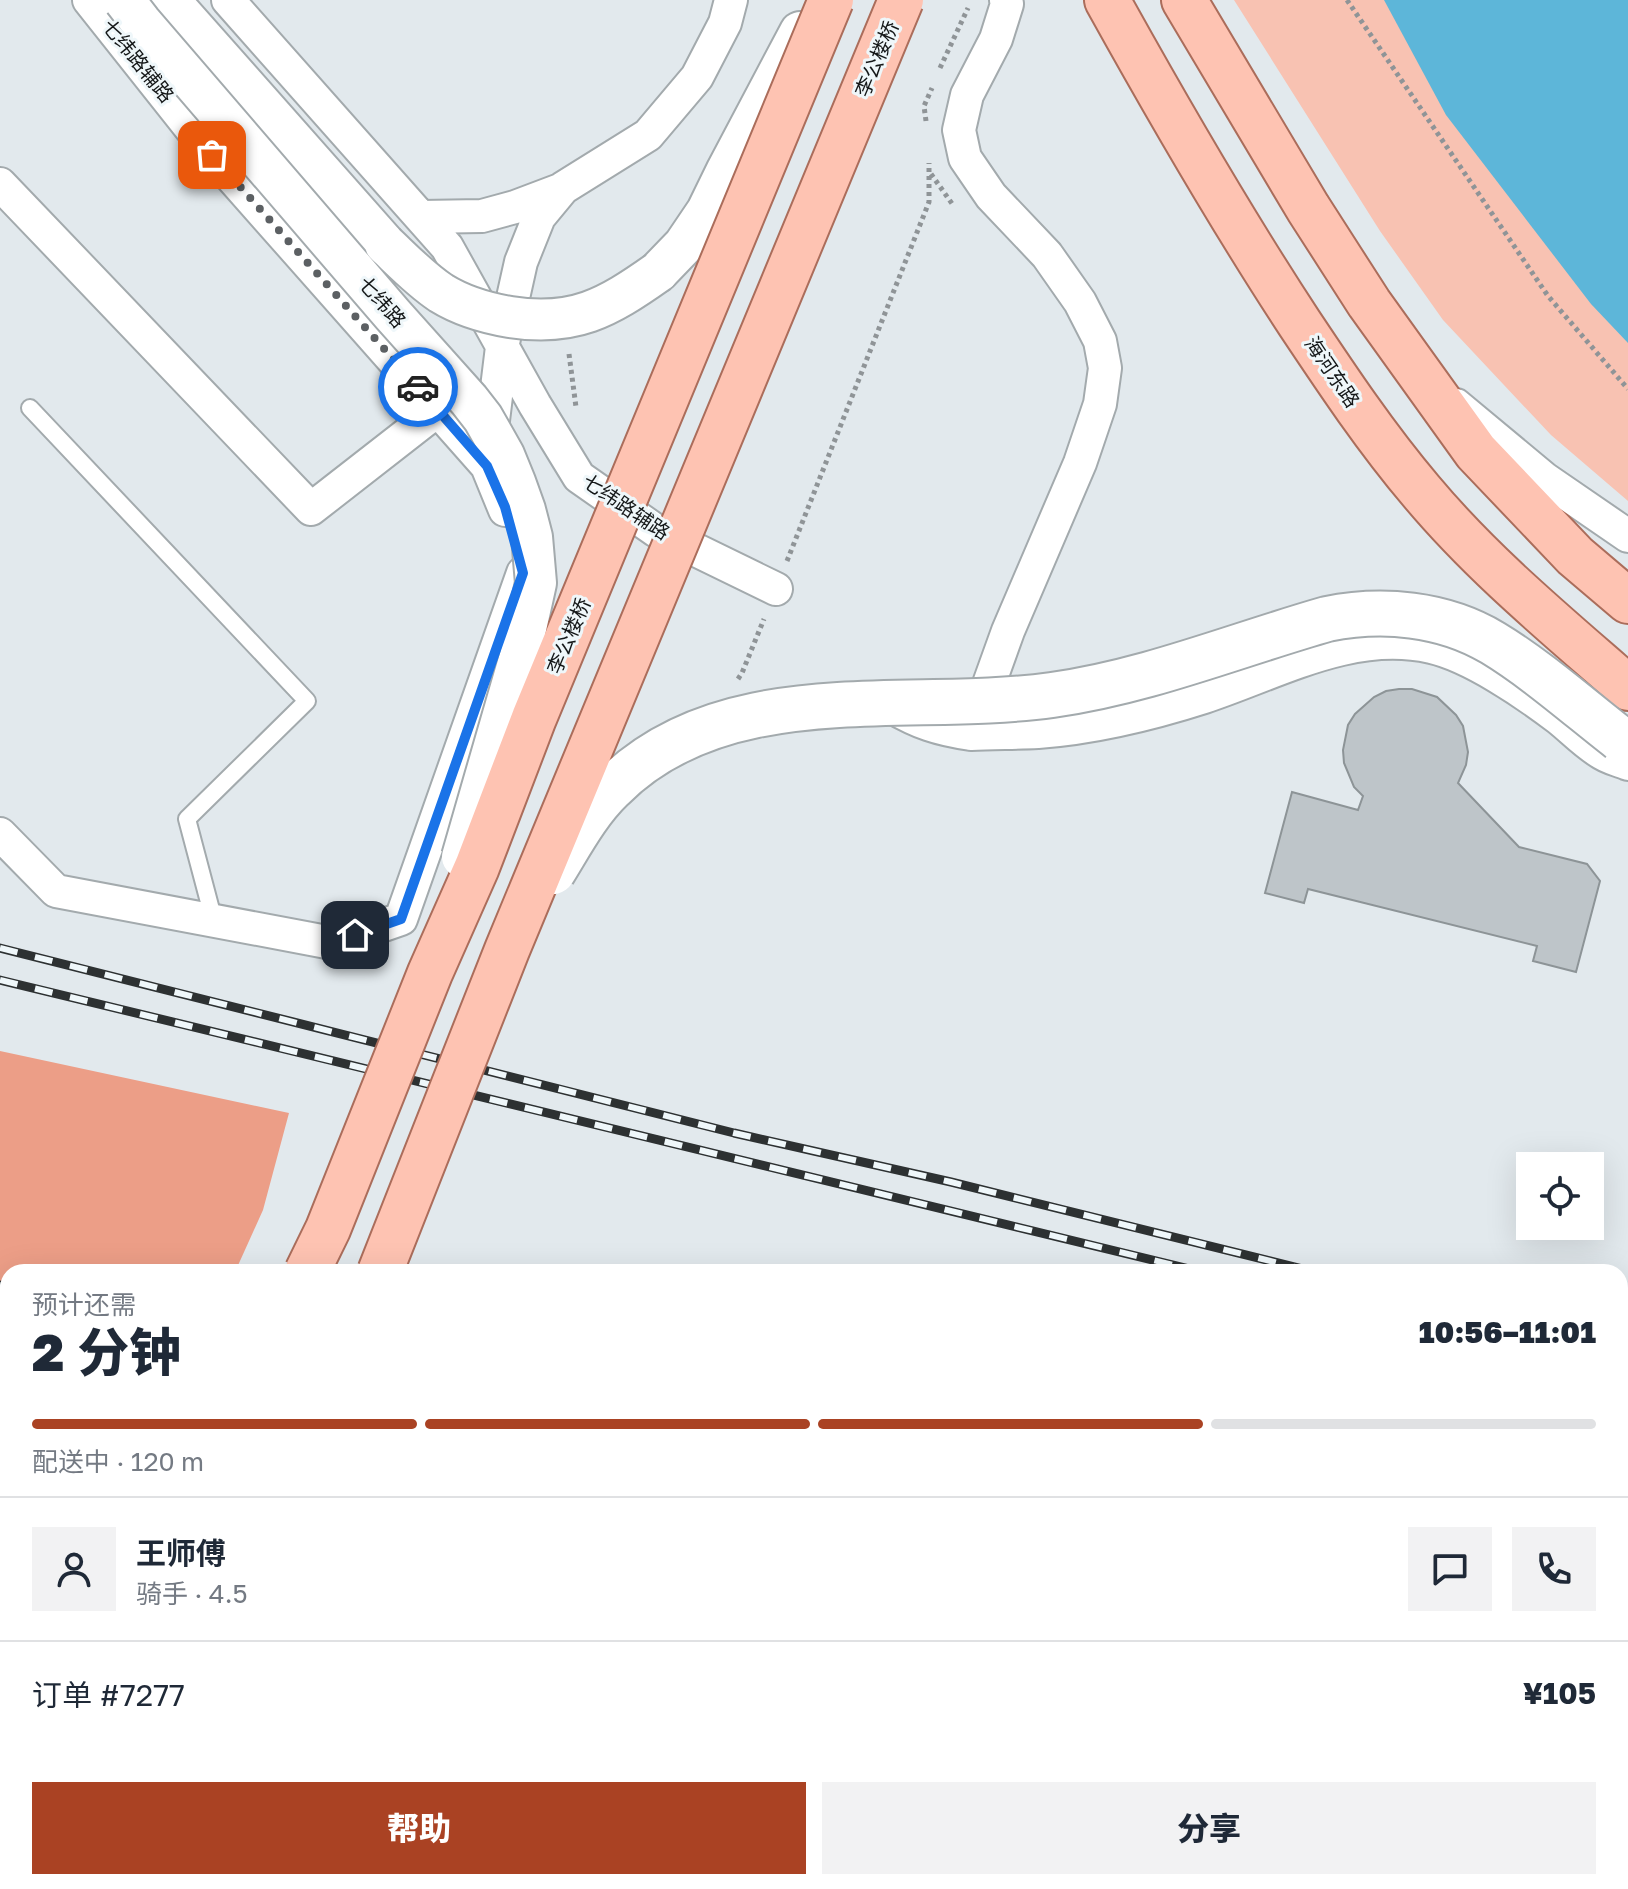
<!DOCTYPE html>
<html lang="zh">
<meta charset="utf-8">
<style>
:root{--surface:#fff;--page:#f2f2f3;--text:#1f2937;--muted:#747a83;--line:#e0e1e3;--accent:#aa4223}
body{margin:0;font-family:"Golos Text","Noto Sans SC",sans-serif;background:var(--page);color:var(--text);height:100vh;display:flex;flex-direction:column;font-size:30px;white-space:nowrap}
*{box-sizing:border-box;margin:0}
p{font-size:26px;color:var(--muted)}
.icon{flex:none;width:44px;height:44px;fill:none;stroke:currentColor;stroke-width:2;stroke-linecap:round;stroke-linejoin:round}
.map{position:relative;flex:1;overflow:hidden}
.details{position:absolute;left:0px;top:1264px;width:1628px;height:626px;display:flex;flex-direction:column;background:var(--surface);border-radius:24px 24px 0 0;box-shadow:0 8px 32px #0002}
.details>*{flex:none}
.tools{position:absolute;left:1516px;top:1152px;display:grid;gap:16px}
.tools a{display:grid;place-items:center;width:88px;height:88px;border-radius:0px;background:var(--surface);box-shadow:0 8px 32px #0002;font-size:40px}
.pin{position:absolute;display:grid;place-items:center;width:68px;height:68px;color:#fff;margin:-34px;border-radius:16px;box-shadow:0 4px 12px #0006}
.courier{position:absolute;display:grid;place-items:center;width:80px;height:80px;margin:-40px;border:6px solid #1a73e8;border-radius:50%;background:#fff;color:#222;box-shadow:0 2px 10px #0007}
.summary em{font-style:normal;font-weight:800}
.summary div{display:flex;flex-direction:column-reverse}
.summary{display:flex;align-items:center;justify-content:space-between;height:136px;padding:0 32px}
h1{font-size:52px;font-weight:800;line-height:60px}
.bar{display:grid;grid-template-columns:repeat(4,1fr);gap:12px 8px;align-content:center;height:96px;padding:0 32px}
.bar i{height:10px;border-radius:6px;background:var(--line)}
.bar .on{background:var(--accent)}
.bar p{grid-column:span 4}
.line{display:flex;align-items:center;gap:20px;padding:0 32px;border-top:2px solid var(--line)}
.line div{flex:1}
.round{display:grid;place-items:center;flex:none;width:84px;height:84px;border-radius:0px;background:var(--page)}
.action{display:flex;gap:16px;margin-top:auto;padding:16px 32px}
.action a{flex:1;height:92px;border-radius:0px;background:var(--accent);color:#fff;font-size:32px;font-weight:800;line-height:92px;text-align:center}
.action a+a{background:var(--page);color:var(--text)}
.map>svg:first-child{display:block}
.green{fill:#f8c2b2}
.forest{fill:#ec9e87}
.water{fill:#5db6d9}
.building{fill:#bec5c9;stroke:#8d9497;stroke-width:2}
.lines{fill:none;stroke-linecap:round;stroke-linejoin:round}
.service-casing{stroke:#a3aaad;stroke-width:20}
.minor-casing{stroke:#a3aaad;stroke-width:36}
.tertiary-casing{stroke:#a3aaad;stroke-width:44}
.primary-casing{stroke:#ab6d5b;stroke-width:48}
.path{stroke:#8f9497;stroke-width:5;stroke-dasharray:4 4;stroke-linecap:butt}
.service{stroke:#fff;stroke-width:16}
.minor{stroke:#fff;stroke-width:32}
.tertiary{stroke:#fff;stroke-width:40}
.primary{stroke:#fec3b2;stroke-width:44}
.rail-casing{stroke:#2d3132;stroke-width:9}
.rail{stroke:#eff7fa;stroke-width:6;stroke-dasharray:18;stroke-linecap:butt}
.tertiary-bridge-casing{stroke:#a3aaad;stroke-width:44;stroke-linecap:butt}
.secondary-bridge-casing{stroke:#a3aaad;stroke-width:48;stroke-linecap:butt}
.primary-bridge-casing{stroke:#ab6d5b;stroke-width:48;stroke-linecap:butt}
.tertiary-bridge{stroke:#fff;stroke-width:40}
.secondary-bridge{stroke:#fff;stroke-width:44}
.primary-bridge{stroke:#fec3b2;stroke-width:44}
.done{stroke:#5c6063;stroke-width:8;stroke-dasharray:0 14.4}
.route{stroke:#1a73e8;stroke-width:10}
.labels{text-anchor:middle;stroke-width:6;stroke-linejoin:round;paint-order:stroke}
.street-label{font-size:20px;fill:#141718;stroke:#eff7fa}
</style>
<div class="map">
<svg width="1628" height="1889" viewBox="0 0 1628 1889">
<rect width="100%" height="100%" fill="#e2e9ed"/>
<!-- green -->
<path class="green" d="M1234 0H1628V501L1551 435 1443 320 1380 231Z
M117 1882H322L316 1889H111Z"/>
<!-- forest -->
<path class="forest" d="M0 1051 289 1113 263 1210 235 1272H8V1690L0 1699Z"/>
<!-- water -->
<path class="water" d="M1384 0H1628V343L1591 304 1446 115Z"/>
<!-- building -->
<path class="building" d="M1399 689H1412L1437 697 1456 715 1463 726 1468 752 1466 765 1458 783 1519 847 1587 864 1600 881 1576 972 1533 961 1537 946 1308 889 1304 903 1265 893 1292 792 1358 810 1363 796 1354 787 1344 763 1343 750 1348 725 1355 714 1374 697 1386 691Z"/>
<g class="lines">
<!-- service casing -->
<g class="service-casing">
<path id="service" d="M30 408 307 701 187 819 214 921"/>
</g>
<!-- minor casing -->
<g class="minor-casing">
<path id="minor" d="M89 0 212 155 487 466 505 510
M228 0 447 247 535 405 579 477 655 530 776 589
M0 184 311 509 438 410
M421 217 482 216 515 207 560 190
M1456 405 1545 479 1628 536
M490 445 502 347 521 262 539 217 563 188 648 135 697 77 725 23 731 0
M890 706C920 723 937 729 971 734L1008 631 1080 463 1100 404 1105 368 1100 341 1080 302 1047 255 991 196 965 158 959 130 967 95 996 39 1007 4 1006 0
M971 734C993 733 1016 733 1038 732 1093 728 1151 714 1204 697 1277 673 1352 629 1431 647 1471 656 1525 693 1558 718 1572 729 1585 743 1600 752 1608 758 1619 760 1628 764
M0 834 56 891 332 943 401 919 523 573"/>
</g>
<!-- tertiary casing -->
<g class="tertiary-casing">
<path id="tertiary" d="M169 0 385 244
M658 272 684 245 707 211 727 170 800 32"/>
</g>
<!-- primary casing -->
<g class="primary-casing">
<path id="primary" d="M1107 0C1168 110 1231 219 1300 324 1338 381 1376 438 1421 491 1482 564 1556 625 1628 688
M1184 0 1308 208 1369 303 1476 452 1575 556 1628 601
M0 1812 8 1801
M18 1889 24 1882"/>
</g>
<!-- path -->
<path class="path" d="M1347 0 1548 296 1628 389
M940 68 968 8
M926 121 924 106 932 88
M931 174 953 205
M569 354 576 407
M787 561 929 202V163
M738 679 742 673 764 619
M0 1763 8 1753"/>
<!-- service -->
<use href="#service" class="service"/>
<!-- minor -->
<use href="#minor" class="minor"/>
<!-- tertiary -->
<use href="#tertiary" class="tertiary"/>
<!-- primary -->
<use href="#primary" class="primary"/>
<!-- rail casing -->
<g class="rail-casing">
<path id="rail" d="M0 948 734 1133 951 1182 1315 1272
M0 980 1202 1272
M0 1285 8 1287
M0 1310 8 1311
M1620 1347 1628 1349
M1620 1376 1628 1378
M1620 1503 1628 1504
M0 1528 8 1530
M1620 1602 1628 1603
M0 1603 8 1605
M1620 1672 1628 1674
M1108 1882 1136 1889
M1420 1882 1448 1889"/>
</g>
<!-- rail -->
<use href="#rail" class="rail"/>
<!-- tertiary-bridge casing -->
<g class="tertiary-bridge-casing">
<path id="tertiary-bridge" d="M124 0 141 22 393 315 469 400 483 418 504 455 515 482 525 510 532 537 536 583 520 656 462 857
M385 244C403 261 420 279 441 293 462 306 486 313 510 317 574 327 607 308 658 272"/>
</g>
<!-- secondary-bridge casing -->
<g class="secondary-bridge-casing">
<path id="secondary-bridge" d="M553 872C571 843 587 812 612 788 725 674 909 715 1052 695 1146 682 1236 645 1327 619 1382 608 1443 613 1493 643 1536 669 1580 708 1620 739"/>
</g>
<!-- primary-bridge casing -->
<g class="primary-bridge-casing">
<path id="primary-bridge" d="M307 1272 328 1229 430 973 477 867 534 718 831 0
M380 1272 507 950 901 0"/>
</g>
<!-- tertiary-bridge -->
<use href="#tertiary-bridge" class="tertiary-bridge"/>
<!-- secondary-bridge -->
<use href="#secondary-bridge" class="secondary-bridge"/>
<!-- primary-bridge -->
<use href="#primary-bridge" class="primary-bridge"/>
</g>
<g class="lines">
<!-- done -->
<path class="done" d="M212 155 418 387"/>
<!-- route -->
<path class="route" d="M355 935 401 919 523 573 505 507 487 466 418 387"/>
</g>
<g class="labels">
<!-- street labels -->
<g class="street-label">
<text transform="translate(877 59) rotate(-67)" y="7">李公楼桥</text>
<text transform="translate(138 61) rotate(51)" y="7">七纬路辅路</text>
<text transform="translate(382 302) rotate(49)" y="7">七纬路</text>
<text transform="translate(1332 372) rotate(56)" y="7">海河东路</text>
<text transform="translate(626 507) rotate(34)" y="7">七纬路辅路</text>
<text transform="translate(569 636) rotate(-67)" y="7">李公楼桥</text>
</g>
</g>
</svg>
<div class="tools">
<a><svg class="icon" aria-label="locate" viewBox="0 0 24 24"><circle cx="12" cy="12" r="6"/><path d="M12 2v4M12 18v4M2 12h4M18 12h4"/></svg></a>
</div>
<div class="pin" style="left:212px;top:155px;background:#ea580c"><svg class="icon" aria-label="bag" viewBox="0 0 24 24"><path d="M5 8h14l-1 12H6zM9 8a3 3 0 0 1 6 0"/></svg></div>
<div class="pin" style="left:355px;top:935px;background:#1f2937"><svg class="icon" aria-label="home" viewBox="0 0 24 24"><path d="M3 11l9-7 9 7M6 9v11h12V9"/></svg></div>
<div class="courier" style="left:418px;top:387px"><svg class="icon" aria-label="car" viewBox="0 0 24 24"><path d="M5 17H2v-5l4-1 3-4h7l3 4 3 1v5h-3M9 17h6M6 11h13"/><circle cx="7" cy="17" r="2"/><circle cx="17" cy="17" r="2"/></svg></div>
<section class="details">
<div class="summary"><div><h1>2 分钟</h1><p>预计还需</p></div><em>10:56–11:01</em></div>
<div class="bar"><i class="on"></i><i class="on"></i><i class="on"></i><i></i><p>配送中 · 120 m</p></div>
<div class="line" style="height:144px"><a class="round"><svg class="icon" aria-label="person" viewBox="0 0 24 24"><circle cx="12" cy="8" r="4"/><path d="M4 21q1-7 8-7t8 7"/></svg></a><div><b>王师傅</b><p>骑手 · 4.5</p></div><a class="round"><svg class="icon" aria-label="chat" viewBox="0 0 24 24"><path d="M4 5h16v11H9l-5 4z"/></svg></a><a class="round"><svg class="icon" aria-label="phone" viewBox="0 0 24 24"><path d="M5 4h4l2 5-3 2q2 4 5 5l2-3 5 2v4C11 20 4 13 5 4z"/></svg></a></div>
<div class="line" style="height:104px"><div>订单 #7277</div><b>¥105</b></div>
<div class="action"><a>帮助</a><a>分享</a></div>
</section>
</div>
